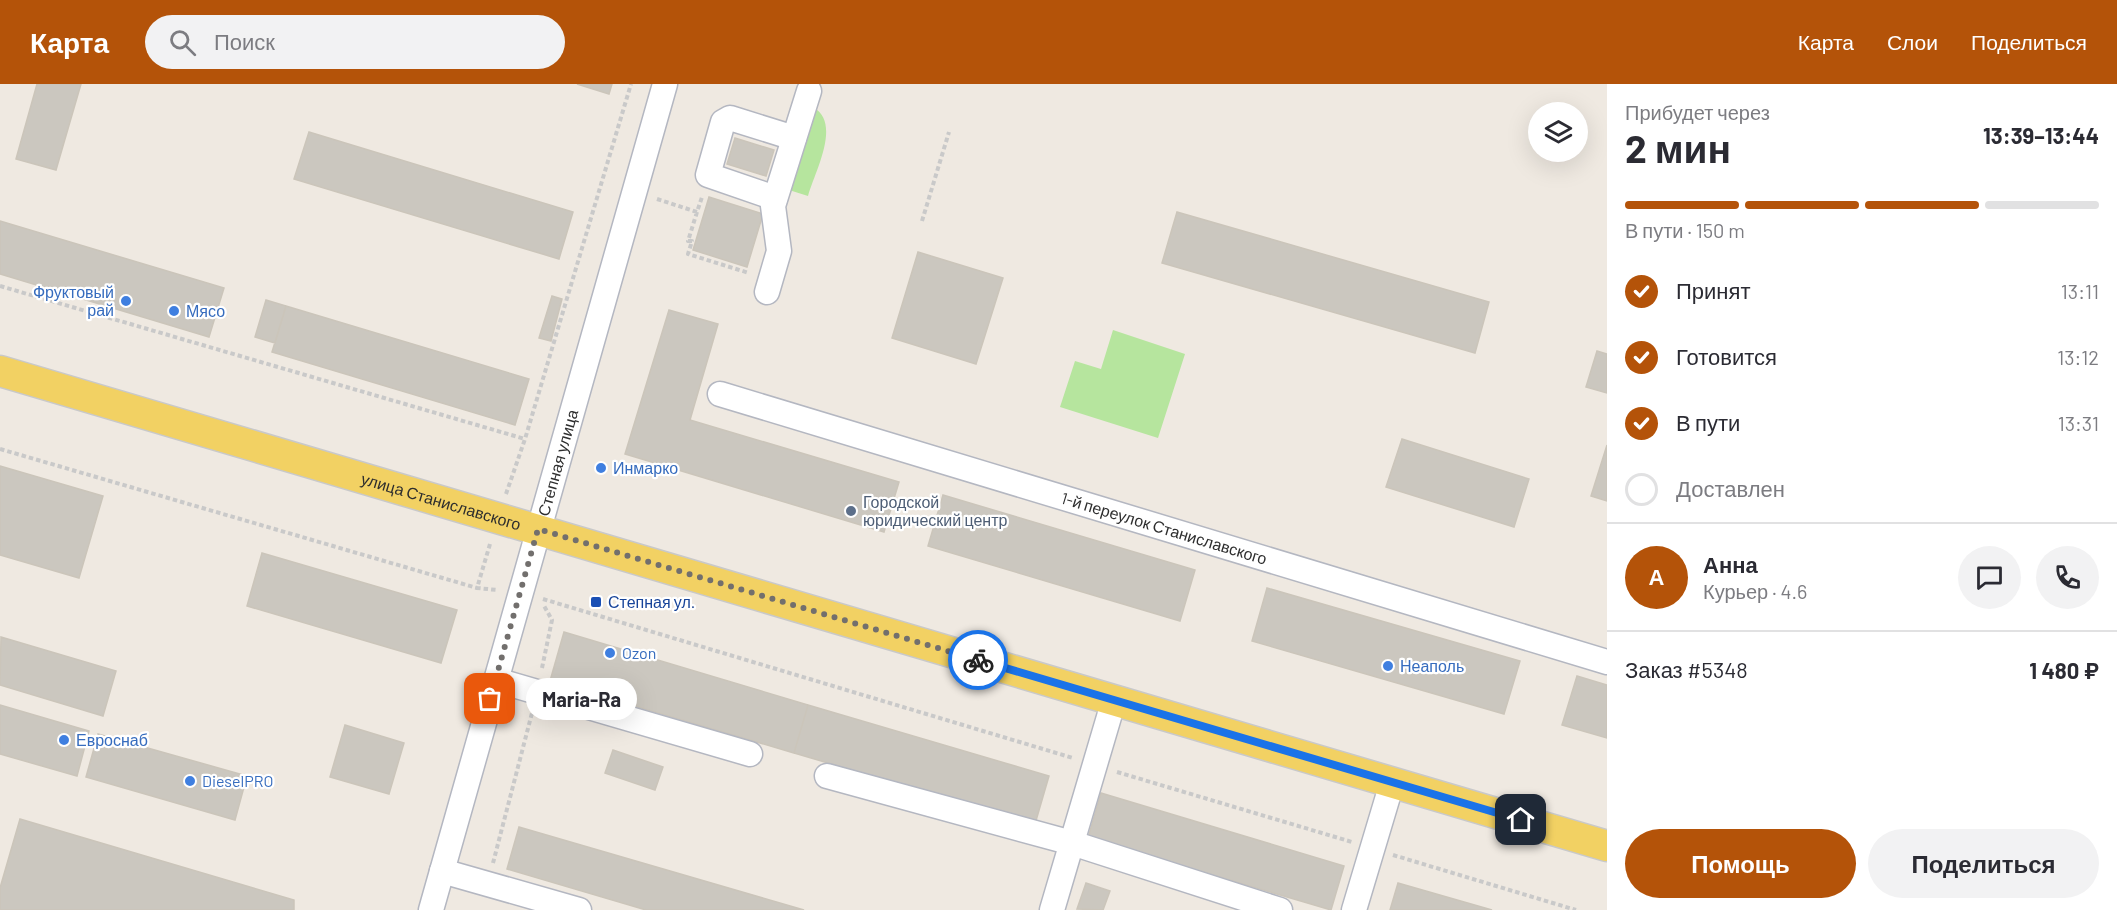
<!DOCTYPE html>
<html lang="ru">
<meta charset="utf-8">
<style>
:root{--surface:#fff;--page:#f2f2f3;--text:#2b2b33;--muted:#7c7c81;--line:#e1e1e2;--accent:#b45309}
body{margin:0;font-family:Barlow,sans-serif;background:var(--page);color:var(--text);height:100vh;display:flex;flex-direction:column;font-size:22px;white-space:nowrap}
*{box-sizing:border-box;margin:0}
p{font-size:20px;color:var(--muted)}
.icon{flex:none;width:33px;height:33px;fill:none;stroke:currentColor;stroke-width:2;stroke-linecap:round;stroke-linejoin:round}
.map{position:relative;flex:1;overflow:hidden}
.side{display:flex;flex-direction:column;background:var(--surface);width:510px}
.side>*{flex:none}
.tools{position:absolute;left:1528px;top:18px;display:grid;gap:12px}
.tools a{display:grid;place-items:center;width:60px;height:60px;border-radius:50%;background:var(--surface);box-shadow:0 6px 24px #0002;font-size:30px}
.pin{position:absolute;display:grid;place-items:center;width:51px;height:51px;color:#fff;margin:-26px;border-radius:12px;box-shadow:0 3px 9px #0006}
.courier{position:absolute;display:grid;place-items:center;width:60px;height:60px;margin:-30px;border:4px solid #1a73e8;border-radius:50%;background:#fff;color:#222;box-shadow:0 2px 8px #0007}
.bubble{position:absolute;height:42px;border-radius:21px;background:var(--surface);box-shadow:0 6px 24px #0002;font-size:20px;font-weight:700;line-height:42px;text-align:center}
.head em{font-style:normal;font-weight:700}
.head div{display:flex;flex-direction:column-reverse}
.head{display:flex;align-items:center;justify-content:space-between;height:102px;padding:0 18px}
h1{font-size:39px;font-weight:700;line-height:45px}
.bar{display:grid;grid-template-columns:repeat(4,1fr);gap:9px 6px;align-content:center;height:72px;padding:0 18px}
.bar i{height:8px;border-radius:4px;background:var(--line)}
.bar .current{background:var(--accent)}
.bar p{grid-column:span 4}
.line{display:flex;align-items:center;gap:15px;padding:0 18px;border-top:2px solid var(--line)}
.line div{flex:1}
.round{display:grid;place-items:center;flex:none;width:63px;height:63px;border-radius:32px;background:var(--page)}
ol{padding:0 18px;list-style:none}
li{display:flex;align-items:center;gap:18px;height:66px}
li p{margin-inline-start:auto}
li .icon{padding:6px;border-radius:50%;background:var(--accent);color:#fff;stroke-width:4}
li:last-child{color:var(--muted)}
li i{width:33px;height:33px;border:3px solid var(--line);border-radius:50%}
.cta{display:flex;gap:12px;margin-top:auto;padding:12px 18px}
.cta a{flex:1;height:69px;border-radius:36px;background:var(--accent);color:#fff;font-size:24px;font-weight:700;line-height:69px;text-align:center}
.cta a+a{background:var(--page);color:var(--text)}
header{display:flex;align-items:center;gap:36px;box-sizing:border-box;height:84px;padding:0 30px;background:var(--accent);color:#fff}
header strong{font-size:28px}
nav{display:flex;gap:33px;margin-inline-start:auto;font-size:21px}
.search{width:420px;height:54px;background:var(--page);display:flex;align-items:center;gap:15px;box-sizing:border-box;padding:0 21px;border-radius:33px;color:var(--muted);font-size:22px}
main{display:flex;flex:1;min-height:0}
.map>svg:first-child{display:block}
.green{fill:#b6e59e}
.building{fill:#cbc7bf;stroke:#cbc5ba;stroke-width:1.5}
.lines{fill:none;stroke-linecap:round;stroke-linejoin:round}
.minor-casing{stroke:#b4b7c1;stroke-width:27}
.major-casing{stroke:#c9c9c9;stroke-width:33}
.path{stroke:#c9c9c9;stroke-width:4;stroke-dasharray:4.5 3;stroke-linecap:butt}
.minor{stroke:#fff;stroke-width:24}
.major{stroke:#f2d163;stroke-width:30}
.done{stroke:#726f6d;stroke-width:6;stroke-dasharray:0 10.8}
.route{stroke:#1a73e8;stroke-width:8}
.shop-dot{fill:#3f7fe0;stroke:#fff;stroke-width:2}
.service-dot{fill:#5c6f8a;stroke:#fff;stroke-width:2}
.transit-dot{fill:#1a4fb4;stroke:#fff;stroke-width:2}
.labels{text-anchor:middle;stroke-width:4.5;stroke-linejoin:round;paint-order:stroke}
.shop-label{font-size:16px;fill:#366cbe;stroke:#fff;text-anchor:start}
.street-label{font-size:16px;fill:#2e2e2e;stroke:#fff}
.service-label{font-size:16px;fill:#4e5e75;stroke:#fff;text-anchor:start}
.transit-label{font-size:16px;fill:#164399;stroke:#fff;text-anchor:start}
</style>
<header>
<strong>Карта</strong>
<div class="search"><svg class="icon" aria-label="search" viewBox="0 0 24 24"><circle cx="10" cy="10" r="6"/><path d="M15 15l6 6"/></svg>Поиск</div>
<nav><a>Карта</a><a>Слои</a><a>Поделиться</a></nav>
</header>
<main>
<div class="map">
<svg width="1607" height="826" viewBox="0 0 1607 826">
<rect width="100%" height="100%" fill="#efe9e1"/>
<!-- green -->
<path class="green" d="M813 23C842 39 815 87 808 112L789 106Z
M1113 246 1185 270 1158 354 1060 323 1075 277 1101 285Z"/>
<!-- building -->
<path class="building" d="M37 0H81L56 86 16 75Z
M577 0H612L609 10Z
M309 48 573 128 559 175 294 95Z
M735 54 774 66 766 92 727 80Z
M709 113 763 130 747 183 693 166Z
M1177 128 1489 218 1475 269 1162 179Z
M0 137 224 204 209 253 0 190Z
M918 168 1003 194 976 280 892 254Z
M552 212 562 215 551 257 539 254Z
M266 216 286 222 275 259 255 253Z
M286 222 529 295 515 341 272 268Z
M669 226 718 240 690 336 899 398 884 448 625 370Z
M1597 267 1607 270V309L1586 303Z
M1402 355 1529 395 1514 443 1386 403Z
M1607 361V417L1591 412Z
M0 382 103 412 79 494 0 471Z
M943 411 1195 486 1180 537 928 462Z
M262 469 457 526 441 579 247 522Z
M1267 504 1520 577 1504 630 1252 557Z
M564 548 808 621 794 669 550 597Z
M1 553 116 587 103 632 0 601Z
M1577 592 1607 601V654L1562 641Z
M0 621 89 647 77 692 0 670Z
M808 621 1049 692 1035 740 794 669Z
M345 641 404 659 389 710 330 693Z
M98 650 247 692 235 736 86 693Z
M613 666 663 683 655 706 605 689Z
M1101 709 1344 782 1331 826 1088 754Z
M20 735 294 816V826H0V804Z
M519 743 804 826H646L507 785Z
M1086 799 1110 807 1103 826 1077 825Z
M1398 799 1492 826H1390Z"/>
<g class="lines">
<!-- minor casing -->
<g class="minor-casing">
<g id="minor">
<path d="M775 114 708 91 723 38 730 34 794 54"/>
<path d="M767 208 779 167 773 122 809 7"/>
<path id="s1" d="M720 310 1607 578"/>
<path d="M496 596 750 670"/>
<path d="M827 692 1072 759 1280 826"/>
<path d="M442 787 579 826"/>
<path id="s2" d="M431 826 665 0"/>
<path d="M1052 826 1114 616"/>
<path d="M1354 826 1392 699"/>
</g>
</g>
<!-- major casing -->
<g class="major-casing">
<g id="major">
<path id="s3" d="M0 287 1607 762"/>
</g>
</g>
<!-- path -->
<path class="path" d="M657 115 697 128 702 113
M697 128 688 157H692L688 170 749 189
M922 137 949 48
M0 202 525 355
M0 365 477 504
M506 410 525 355 631 0
M490 460 477 504 497 506
M543 515 1073 674
M542 584 552 536 543 520
M1117 688 1352 758
M1393 771 1576 826
M493 779 532 629"/>
<!-- minor -->
<use href="#minor" class="minor"/>
<!-- major -->
<use href="#major" class="major"/>
</g>
<g class="lines">
<!-- done -->
<path class="done" d="M490 615 538 445 978 576"/>
<!-- route -->
<path class="route" d="M978 576 1521 736"/>
</g>
<!-- markers -->
<g class="shop-dot">
<circle cx="126" cy="217" r="6"/>
<circle cx="174" cy="227" r="6"/>
<circle cx="601" cy="384" r="6"/>
<circle cx="610" cy="569" r="6"/>
<circle cx="1388" cy="582" r="6"/>
<circle cx="64" cy="656" r="6"/>
<circle cx="190" cy="697" r="6"/>
</g>
<circle class="service-dot" cx="851" cy="427" r="6"/>
<rect class="transit-dot" x="590" y="512" width="12" height="12" rx="3"/>
<g class="labels">
<!-- shop labels -->
<g class="shop-label">
<text x="114" y="214" text-anchor="end">Фруктовый<tspan x="114" dy="18">рай</tspan></text>
<text x="186" y="233">Мясо</text>
<text x="613" y="390">Инмарко</text>
<text x="622" y="575">Ozon</text>
<text x="1400" y="588">Неаполь</text>
<text x="76" y="662">Евроснаб</text>
<text x="202" y="703">DieselPRO</text>
</g>
<!-- street labels -->
<g class="street-label">
<text dy="6" stroke="none"><textPath href="#s2" startOffset="465">Степная улица</textPath></text>
<text dy="6" stroke="none"><textPath href="#s3" startOffset="460">улица Станиславского</textPath></text>
<text dy="6" stroke="none"><textPath href="#s1" startOffset="464">1-й переулок Станиславского</textPath></text>
</g>
<!-- service labels -->
<g class="service-label">
<text x="863" y="424">Городской<tspan x="863" dy="18">юридический центр</tspan></text>
</g>
<!-- transit labels -->
<g class="transit-label">
<text x="608" y="524">Степная ул.</text>
</g>
</g>
</svg>
<div class="tools">
<a><svg class="icon" aria-label="layers" viewBox="0 0 24 24"><path d="M12 4l9 5-9 5-9-5zM3 14l9 5 9-5"/></svg></a>
</div>
<div class="pin" style="left:490px;top:615px;background:#ea580c"><svg class="icon" aria-label="bag" viewBox="0 0 24 24"><path d="M5 8h14l-1 12H6zM9 8a3 3 0 0 1 6 0"/></svg></div>
<div class="pin" style="left:1521px;top:736px;background:#1f2937"><svg class="icon" aria-label="home" viewBox="0 0 24 24"><path d="M3 11l9-7 9 7M6 9v11h12V9"/></svg></div>
<div class="courier" style="left:978px;top:576px"><svg class="icon" aria-label="bike" viewBox="0 0 24 24"><circle cx="6" cy="16" r="4"/><circle cx="18" cy="16" r="4"/><path d="M6 16l4-8h5l3 8M10 8l3 8H6M13 5h3"/></svg></div>
<div class="bubble" style="left:526px;top:594px;width:111px">Maria-Ra</div>
</div>
<section class="side">
<div class="head"><div><h1>2 мин</h1><p>Прибудет через</p></div><em>13:39–13:44</em></div>
<div class="bar"><i class="current"></i><i class="current"></i><i class="current"></i><i></i><p>В пути · 150 m</p></div>
<ol>
<li><svg class="icon" aria-label="check" viewBox="0 0 24 24"><path d="M5 12l5 5 9-10"/></svg>Принят<p>13:11</p></li>
<li><svg class="icon" aria-label="check" viewBox="0 0 24 24"><path d="M5 12l5 5 9-10"/></svg>Готовится<p>13:12</p></li>
<li><svg class="icon" aria-label="check" viewBox="0 0 24 24"><path d="M5 12l5 5 9-10"/></svg>В пути<p>13:31</p></li>
<li><i></i>Доставлен</li>
</ol>
<div class="line" style="height:108px"><b class="round" style="background:var(--accent);color:#fff">А</b><div><b>Анна</b><p>Курьер · 4.6</p></div><a class="round"><svg class="icon" aria-label="chat" viewBox="0 0 24 24"><path d="M4 5h16v11H9l-5 4z"/></svg></a><a class="round"><svg class="icon" aria-label="phone" viewBox="0 0 24 24"><path d="M5 4h4l2 5-3 2q2 4 5 5l2-3 5 2v4C11 20 4 13 5 4z"/></svg></a></div>
<div class="line" style="height:78px"><div>Заказ #5348</div><b>1 480 ₽</b></div>
<div class="cta"><a>Помощь</a><a>Поделиться</a></div>
</section>
</main>
